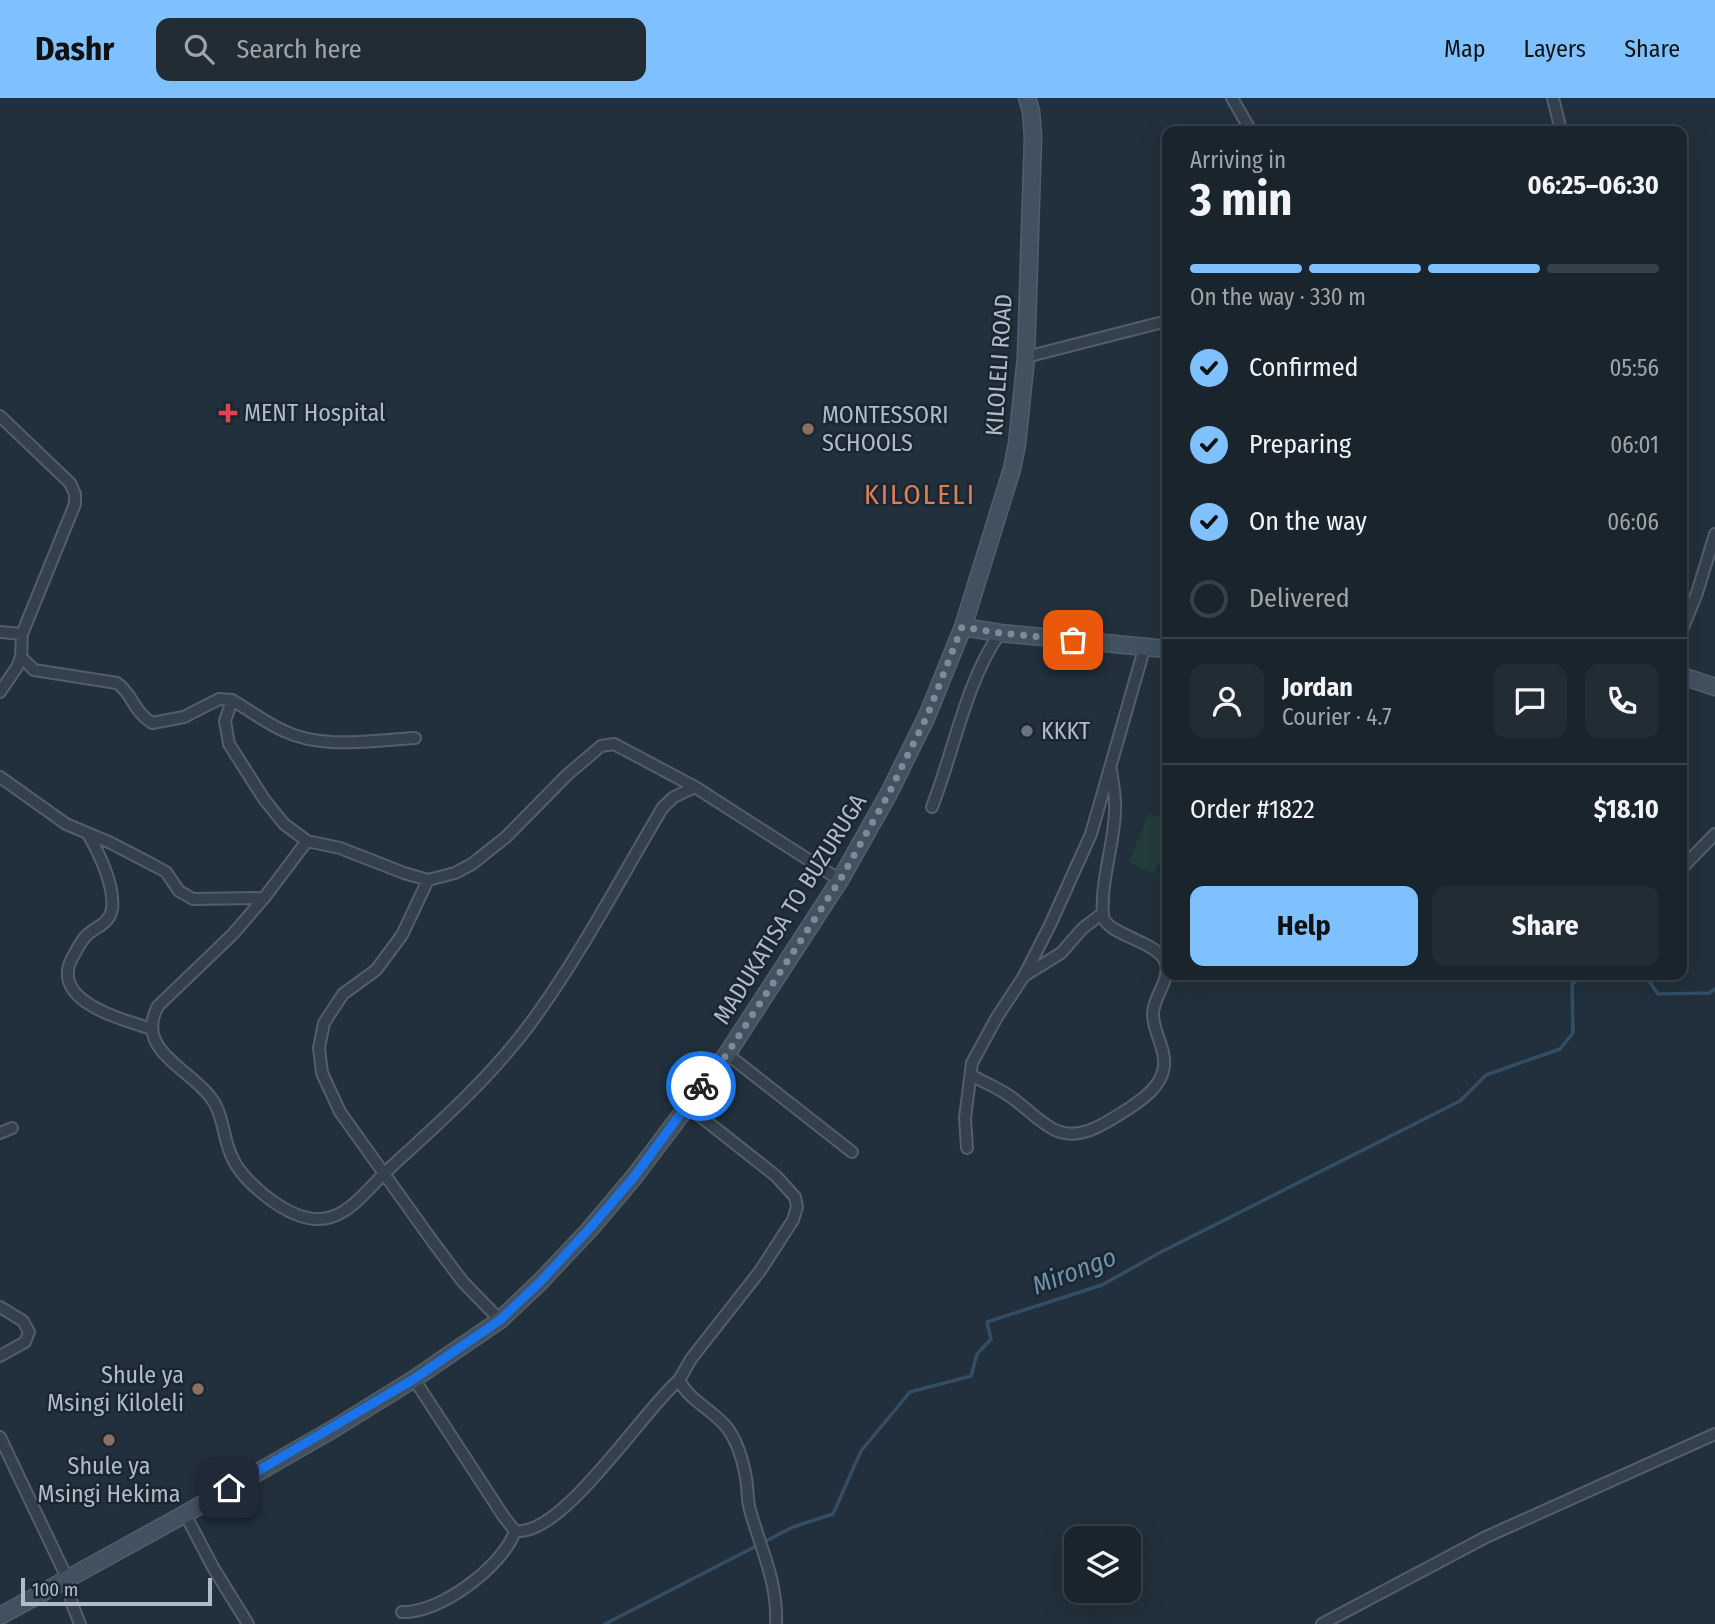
<!DOCTYPE html>
<meta charset="utf-8">
<style>
:root{--surface:#19242d;--page:#222c35;--text:#f1f3f6;--muted:#9fa4aa;--line:#374149;--accent:#7ec1fe}
body{margin:0;font-family:"Fira Sans Condensed",sans-serif;background:var(--page);color:var(--text);height:100vh;display:flex;flex-direction:column;font-size:26px;white-space:nowrap}
*{box-sizing:border-box;margin:0}
p{font-size:23px;color:var(--muted)}
.icon{flex:none;width:38px;height:38px;fill:none;stroke:currentColor;stroke-width:2;stroke-linecap:round;stroke-linejoin:round}
.map{position:relative;flex:1;overflow:hidden}
.side{position:absolute;left:1162px;top:28px;width:525px;height:854px;display:flex;flex-direction:column;background:var(--surface);border-radius:14px;box-shadow:0 7px 28px #0002,0 0 0 2px var(--line)}
.side>*{flex:none}
.buttons{position:absolute;left:1064px;top:1428px;display:grid;gap:14px}
.buttons a{display:grid;place-items:center;width:77px;height:77px;border-radius:14px;background:var(--surface);box-shadow:0 7px 28px #0002,0 0 0 2px var(--line);font-size:35px}
.scale{position:absolute;left:21px;bottom:18px;width:191px;box-sizing:border-box;padding-left:7px;border:4px solid #afbcc8;border-top:0;font-size:19px;line-height:24px;white-space:nowrap;color:#afbcc8;-webkit-text-stroke:5px #1a2630;paint-order:stroke}
.pin{position:absolute;display:grid;place-items:center;width:60px;height:60px;color:#fff;margin:-30px;border-radius:14px;box-shadow:0 4px 10px #0006}
.courier{position:absolute;display:grid;place-items:center;width:70px;height:70px;margin:-35px;border:5px solid #1a73e8;border-radius:50%;background:#fff;color:#222;box-shadow:0 2px 9px #0007}
.head em{font-style:normal;font-weight:700}
.head div{display:flex;flex-direction:column-reverse}
.head{display:flex;align-items:center;justify-content:space-between;height:119px;padding:0 28px}
h1{font-size:46px;font-weight:700;line-height:52px}
.bar{display:grid;grid-template-columns:repeat(4,1fr);gap:10px 7px;align-content:center;height:84px;padding:0 28px}
.bar i{height:9px;border-radius:5px;background:var(--line)}
.bar .selected{background:var(--accent)}
.bar p{grid-column:span 4}
.line{display:flex;align-items:center;gap:18px;padding:0 28px;border-top:2px solid var(--line)}
.line div{flex:1}
.round{display:grid;place-items:center;flex:none;width:74px;height:74px;border-radius:14px;background:var(--page)}
ol{padding:0 28px;list-style:none}
li{display:flex;align-items:center;gap:21px;height:77px}
li p{margin-inline-start:auto}
li .icon{padding:7px;border-radius:50%;background:var(--accent);color:#111;stroke-width:4}
li:last-child{color:var(--muted)}
li i{width:38px;height:38px;border:4px solid var(--line);border-radius:50%}
.action{display:flex;gap:14px;margin-top:auto;padding:14px 28px}
.action a{flex:1;height:80px;border-radius:14px;background:var(--accent);color:#111;font-size:28px;font-weight:700;line-height:80px;text-align:center}
.action a+a{background:var(--page);color:var(--text)}
header{display:flex;align-items:center;gap:42px;box-sizing:border-box;height:98px;padding:0 35px;background:var(--accent);color:#111}
header strong{font-size:33px}
nav{display:flex;gap:38px;margin-inline-start:auto;font-size:24px}
.search{width:490px;height:63px;background:var(--page);display:flex;align-items:center;gap:18px;box-sizing:border-box;padding:0 24px;border-radius:14px;color:var(--muted);font-size:26px}
.map>svg:first-child{display:block}
.green{fill:#233d3c}
.lines{fill:none;stroke-linecap:round;stroke-linejoin:round}
.stream{stroke:#334e64;stroke-width:3.5}
.street-casing{stroke:#525f69;stroke-width:14}
.secondary-casing{stroke:#525f69;stroke-width:19}
.street{stroke:#34414c;stroke-width:10}
.secondary{stroke:#42515f;stroke-width:16}
.done{stroke:#7d8b97;stroke-width:7;stroke-dasharray:0 12.6}
.route{stroke:#1a73e8;stroke-width:9}
.health-dot{fill:#e0444e;stroke:#1a2630;stroke-width:2.5}
.education-dot{fill:#8d6e63;stroke:#1a2630;stroke-width:2.5}
.worship-dot{fill:#6b7280;stroke:#1a2630;stroke-width:2.5}
.labels{text-anchor:middle;stroke-width:5;stroke-linejoin:round;paint-order:stroke}
.street-label{font-size:24px;fill:#afbcc8;stroke:#1a2630}
.poi-label{font-size:24px;fill:#afbcc8;stroke:#1a2630;text-anchor:start}
.water-label{font-size:26px;font-style:italic;fill:#6e92ad;stroke:#1a2630}
.quarter-label{font-size:28px;letter-spacing:2px;fill:#da7f58;stroke:#1a2630}
</style>
<header>
<strong>Dashr</strong>
<div class="search"><svg class="icon" aria-label="search" viewBox="0 0 24 24"><circle cx="10" cy="10" r="6"/><path d="M15 15l6 6"/></svg>Search here</div>
<nav><a>Map</a><a>Layers</a><a>Share</a></nav>
</header>
<div class="map">
<svg width="1715" height="1526" viewBox="0 0 1715 1526">
<rect width="100%" height="100%" fill="#21303c"/>
<!-- green -->
<path class="green" d="M1149 715 1167 722V745L1154 776 1129 764Z"/>
<g class="lines">
<!-- stream -->
<path class="stream" d="M1645 877 1658 896 1709 895 1715 891
M605 1526 793 1429 833 1416 861 1353 910 1294 971 1278 977 1256 991 1241 987 1224 1102 1187 1161 1154 1460 1003 1486 977 1560 951 1573 935 1572 886 1585 877"/>
<!-- street casing -->
<g class="street-casing">
<path id="street" d="M1232 0 1251 33
M1553 0 1561 33
M1026 259 1167 223
M0 318 70 385 75 396V406L22 536 21 559 34 572 117 585C133 596 132 612 152 625L184 619 219 601 232 602C249 612 266 625 284 633 324 652 374 642 415 640
M1682 532 1697 495 1715 436
M0 534 22 536
M0 594 17 569 21 559
M232 602 225 623 229 646 264 701 284 726 307 743 340 750 404 775 428 782 455 775 472 766 506 739 567 677 601 648 614 646 695 689 840 782
M0 679 66 726 111 745 157 769 166 774 179 793 193 801 264 800
M932 709C954 653 966 583 1000 535
M88 736C99 755 115 788 112 811 110 825 96 829 87 837 82 842 78 849 75 855 44 902 121 921 152 931
M307 743 264 800 233 836 158 908C132 955 199 973 216 1008 224 1024 224 1043 232 1059 242 1083 282 1115 308 1120 345 1128 366 1091 390 1070 439 1025 490 980 530 926 580 858 620 781 663 709L674 699 695 689
M1682 770 1715 736
M428 782 402 837 376 872 343 896 324 925 319 950 322 975 340 1014 433 1144 463 1184 500 1222
M1024 878 1061 855 1083 830 1103 815
M727 956 852 1054
M971 977C983 984 996 989 1008 997 1024 1007 1038 1024 1055 1032 1081 1044 1107 1024 1128 1011 1143 1001 1162 988 1164 968 1166 950 1153 934 1153 916 1153 899 1170 883 1166 866 1161 844 1109 838 1103 819 1102 813 1103 805 1103 798 1105 769 1114 742 1115 714 1116 699 1113 686 1111 672
M686 1007 776 1078 795 1099 797 1109 793 1122 760 1173 691 1261 679 1282C690 1304 714 1312 728 1331 738 1345 743 1363 746 1380 748 1391 747 1402 750 1412 761 1451 778 1485 776 1526
M0 1035 12 1030
M967 1050 965 1020 972 965 997 919 1024 878 1050 827 1091 736 1145 548
M0 1209 23 1223 29 1234 25 1244 0 1258
M414 1281 504 1419 515 1433C562 1440 643 1312 679 1282
M0 1339 68 1482 72 1506 80 1526
M185 1416 214 1471 248 1526
M402 1514C440 1516 504 1467 515 1433
M1322 1526 1486 1439 1715 1336"/>
</g>
<!-- secondary casing -->
<g class="secondary-casing">
<path id="secondary" d="M963 529 1000 535 1167 551
M1682 578 1715 589
M0 1518 185 1416 335 1330 414 1281 500 1222 541 1183 590 1131 634 1079 727 956 840 782 888 697 927 618 963 529 1012 371 1017 346 1026 259 1033 39 1031 13 1027 0"/>
</g>
<!-- street -->
<use href="#street" class="street"/>
<!-- secondary -->
<use href="#secondary" class="secondary"/>
</g>
<g class="lines">
<!-- done -->
<path class="done" d="M701 988 727 956 840 782 888 697 927 618 962 529 1000 535 1073 542"/>
<!-- route -->
<path class="route" d="M229 1390 414 1281 500 1222 541 1183 590 1130 634 1079 701 988"/>
</g>
<!-- markers -->
<path class="health-dot" d="M224.5 304.5h7v7h7v7h-7v7h-7v-7h-7v-7h7z"/>
<g class="education-dot">
<circle cx="808" cy="331" r="7"/>
<circle cx="198" cy="1291" r="7"/>
<circle cx="109" cy="1342" r="7"/>
</g>
<circle class="worship-dot" cx="1027" cy="633" r="7"/>
<g class="labels">
<!-- street labels -->
<g class="street-label">
<text transform="translate(999 267) rotate(-86)" y="8">KILOLELI ROAD</text>
<text transform="translate(790 811) rotate(-58)" y="8">MADUKATISA TO BUZURUGA</text>
</g>
<!-- poi labels -->
<g class="poi-label">
<text x="244" y="323">MENT Hospital</text>
<text x="822" y="325">MONTESSORI<tspan x="822" dy="28">SCHOOLS</tspan></text>
<text x="1041" y="641">KKKT</text>
<text x="184" y="1285" text-anchor="end">Shule ya<tspan x="184" dy="28">Msingi Kiloleli</tspan></text>
<text x="109" y="1376" text-anchor="middle">Shule ya<tspan x="109" dy="28">Msingi Hekima</tspan></text>
</g>
<!-- water labels -->
<g class="water-label">
<text transform="translate(1074 1173) rotate(-21)" y="9">Mirongo</text>
</g>
<!-- quarter labels -->
<g class="quarter-label">
<text x="920" y="406">KILOLELI</text>
</g>
</g>
</svg>
<div class="buttons">
<a><svg class="icon" aria-label="layers" viewBox="0 0 24 24"><path d="M12 4l9 5-9 5-9-5zM3 14l9 5 9-5"/></svg></a>
</div>
<div class="scale">100 m</div>
<div class="pin" style="left:1073px;top:542px;background:#ea580c"><svg class="icon" aria-label="bag" viewBox="0 0 24 24"><path d="M5 8h14l-1 12H6zM9 8a3 3 0 0 1 6 0"/></svg></div>
<div class="pin" style="left:229px;top:1390px;background:#1f2937"><svg class="icon" aria-label="home" viewBox="0 0 24 24"><path d="M3 11l9-7 9 7M6 9v11h12V9"/></svg></div>
<div class="courier" style="left:701px;top:988px"><svg class="icon" aria-label="bike" viewBox="0 0 24 24"><circle cx="6" cy="16" r="4"/><circle cx="18" cy="16" r="4"/><path d="M6 16l4-8h5l3 8M10 8l3 8H6M13 5h3"/></svg></div>
<section class="side">
<div class="head"><div><h1>3 min</h1><p>Arriving in</p></div><em>06:25–06:30</em></div>
<div class="bar"><i class="selected"></i><i class="selected"></i><i class="selected"></i><i></i><p>On the way · 330 m</p></div>
<ol>
<li><svg class="icon" aria-label="check" viewBox="0 0 24 24"><path d="M5 12l5 5 9-10"/></svg>Confirmed<p>05:56</p></li>
<li><svg class="icon" aria-label="check" viewBox="0 0 24 24"><path d="M5 12l5 5 9-10"/></svg>Preparing<p>06:01</p></li>
<li><svg class="icon" aria-label="check" viewBox="0 0 24 24"><path d="M5 12l5 5 9-10"/></svg>On the way<p>06:06</p></li>
<li><i></i>Delivered</li>
</ol>
<div class="line" style="height:126px"><a class="round"><svg class="icon" aria-label="person" viewBox="0 0 24 24"><circle cx="12" cy="8" r="4"/><path d="M4 21q1-7 8-7t8 7"/></svg></a><div><b>Jordan</b><p>Courier · 4.7</p></div><a class="round"><svg class="icon" aria-label="chat" viewBox="0 0 24 24"><path d="M4 5h16v11H9l-5 4z"/></svg></a><a class="round"><svg class="icon" aria-label="phone" viewBox="0 0 24 24"><path d="M5 4h4l2 5-3 2q2 4 5 5l2-3 5 2v4C11 20 4 13 5 4z"/></svg></a></div>
<div class="line" style="height:91px"><div>Order #1822</div><b>$18.10</b></div>
<div class="action"><a>Help</a><a>Share</a></div>
</section>
</div>
